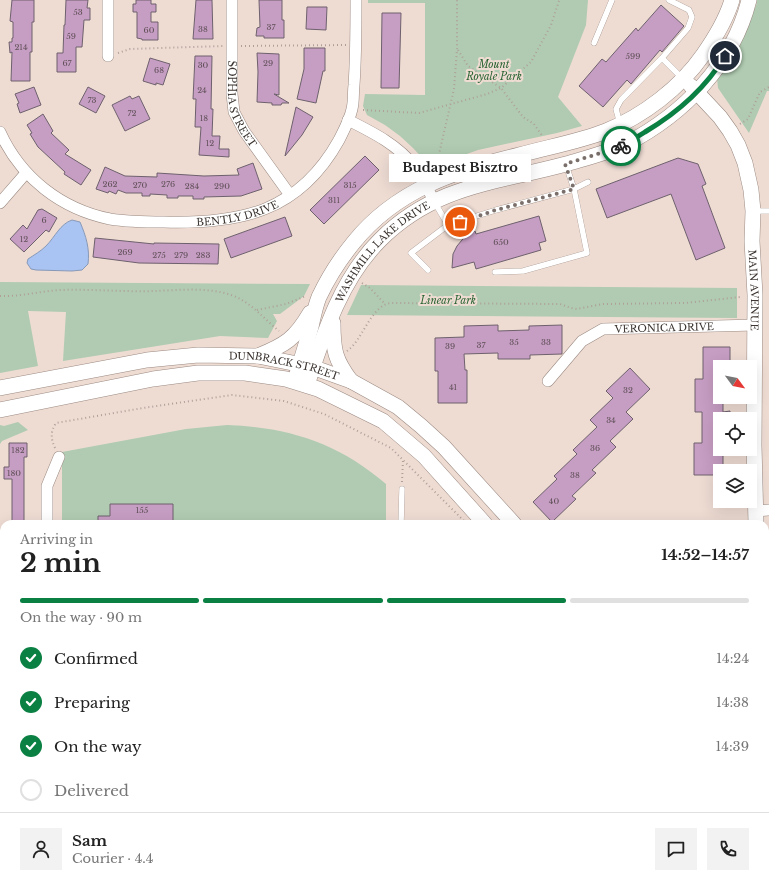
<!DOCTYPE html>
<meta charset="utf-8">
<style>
:root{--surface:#fff;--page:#f2f2f2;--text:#222;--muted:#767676;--line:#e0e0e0;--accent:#0b8043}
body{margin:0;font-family:"Libre Baskerville",serif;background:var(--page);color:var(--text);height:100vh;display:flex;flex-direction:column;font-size:15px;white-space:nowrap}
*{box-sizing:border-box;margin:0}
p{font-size:13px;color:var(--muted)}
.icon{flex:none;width:22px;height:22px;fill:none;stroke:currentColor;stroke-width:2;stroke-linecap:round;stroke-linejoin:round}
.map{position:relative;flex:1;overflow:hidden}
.drawer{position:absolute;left:0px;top:520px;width:769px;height:372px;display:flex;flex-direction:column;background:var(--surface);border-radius:12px 12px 0 0;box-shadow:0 4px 16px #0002}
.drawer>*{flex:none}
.needle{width:26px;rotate:122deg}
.controls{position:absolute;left:713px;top:360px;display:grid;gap:8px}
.controls a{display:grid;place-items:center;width:44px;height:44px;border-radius:0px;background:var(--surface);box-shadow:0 4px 16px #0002;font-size:20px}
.pin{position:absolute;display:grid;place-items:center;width:34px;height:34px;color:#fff;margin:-17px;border:2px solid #fff;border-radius:50%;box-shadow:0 1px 4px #0007}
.courier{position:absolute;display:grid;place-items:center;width:40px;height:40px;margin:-20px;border:3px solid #0b8043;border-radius:50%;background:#fff;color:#222;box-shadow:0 1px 5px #0007}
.bubble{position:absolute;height:28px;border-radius:0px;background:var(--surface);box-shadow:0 4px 16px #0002;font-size:13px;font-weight:800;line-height:28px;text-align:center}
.overview em{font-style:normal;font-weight:800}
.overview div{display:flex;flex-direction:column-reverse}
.overview{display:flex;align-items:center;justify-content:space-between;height:68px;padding:0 20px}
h1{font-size:26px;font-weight:800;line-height:30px}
.bar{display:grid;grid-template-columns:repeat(4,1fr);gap:6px 4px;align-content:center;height:48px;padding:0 20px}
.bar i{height:5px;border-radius:3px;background:var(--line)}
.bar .current{background:var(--accent)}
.bar p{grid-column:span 4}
.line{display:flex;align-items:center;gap:10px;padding:0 20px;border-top:1px solid var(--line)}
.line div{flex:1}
.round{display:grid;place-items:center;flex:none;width:42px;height:42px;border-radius:0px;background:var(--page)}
ol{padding:0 20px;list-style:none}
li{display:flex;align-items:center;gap:12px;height:44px}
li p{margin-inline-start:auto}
li .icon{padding:4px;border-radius:50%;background:var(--accent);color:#fff;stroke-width:4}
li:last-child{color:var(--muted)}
li i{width:22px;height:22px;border:2px solid var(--line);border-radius:50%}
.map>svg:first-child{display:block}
.green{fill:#b0cbb1}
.water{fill:#a9c4f2;stroke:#8899b8}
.building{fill:#c69dc3;stroke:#6e616d}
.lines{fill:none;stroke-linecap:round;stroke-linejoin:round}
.lane-casing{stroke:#9b8a82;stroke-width:6}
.street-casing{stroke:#9b8a82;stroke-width:12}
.secondary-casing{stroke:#9b8a82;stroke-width:16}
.path{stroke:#aea099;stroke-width:2;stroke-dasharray:1 3;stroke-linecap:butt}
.lane{stroke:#fff;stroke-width:5.5}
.street{stroke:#fff;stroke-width:11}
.secondary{stroke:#fff;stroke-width:15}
.done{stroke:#7a6f6a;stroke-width:4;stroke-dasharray:0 7.2}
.route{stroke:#0b8043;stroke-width:5}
.labels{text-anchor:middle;stroke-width:4;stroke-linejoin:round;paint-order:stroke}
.number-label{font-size:8px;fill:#5e4f56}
.park-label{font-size:10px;font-style:italic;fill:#296432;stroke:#eedcd3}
.street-label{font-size:10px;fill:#3c3531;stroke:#eedcd3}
</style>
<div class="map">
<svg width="769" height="892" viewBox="0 0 769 892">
<rect width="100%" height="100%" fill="#eedcd3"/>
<!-- green -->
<path class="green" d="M368 0H588L586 25 558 97 582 126 557 133 478 150 436 165 426 162 413 148 400 136 385 125 367 115 363 106 365 94 425 95V3H368Z
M757 0H769V91H767L749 133 718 88 717 78 756 6Z
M0 282 310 284 304 296 280 314H273L277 321 268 338 220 336 63 361 66 312 28 311 38 366 0 373Z
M361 285 737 288V318L347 315Z
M18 422 28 430 2 441 0 444V425L4 426Z
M227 425C288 427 339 443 386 484V524H62V452L186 429Z"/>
<!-- water -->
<path class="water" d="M72 220 80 222C86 236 90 249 88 264L82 270 72 271 36 270 31 269 27 263 28 259C34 255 41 251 46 246 55 237 60 224 72 220Z"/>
<!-- building -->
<path class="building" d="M12 0H34V22H32V52H30V81H11L12 52 10 53 9 42H12V38H13V22L10 21Z
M66 0H88L87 8H90V20H84L82 47H76V72H57V53H63L64 25H65Z
M136 0H151V4H156V12H151V22H158V40H142V39L137 38V12H133V4H136Z
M196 0H212L213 39H193Z
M259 0H282V20H284V38H264V36H256L257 28 260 27Z
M661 5 684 26 662 52 660 50 631 84 627 80 603 107 579 86 602 59 606 62 636 28 638 31Z
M307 7H327L326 30 306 29Z
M382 13H401L399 88H381Z
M304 48H325V71H323L316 103 297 99 304 69Z
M257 53 279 54V95L274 94 289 103H282L281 105H272V103L257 102 258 72Z
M195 56H212L211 109H213L212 136H220L219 149H229V157L199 155 201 127H195L196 99H193Z
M150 58 170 64 163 85 156 83V85L143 81Z
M34 87 41 105 20 113 17 104 19 103 15 94Z
M88 87 105 96 96 113 79 104Z
M130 96 132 99 139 96 150 119 125 131 112 105Z
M296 107 313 117 302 135 285 156Z
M43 114 53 131 51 133 69 150 65 154 91 170 81 185 64 174 65 172 38 147 30 134 32 133 27 125Z
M365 156 379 170 324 224 310 210Z
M678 158 698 164 706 184 702 186 725 248 696 260 671 194 607 218 596 189Z
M253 163 262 189 241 196 204 197V199H193V196H178V198H167V195L150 194V196H142V193H126L118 190 116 194 109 191 108 193 96 189 105 167 125 176 157 177V173L204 176 239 175 237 169Z
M42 209 57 218 49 232 46 230 24 252 10 239 23 225 27 229 38 210Z
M539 216 546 241 539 243 541 250 476 269 474 262 452 268 453 254 457 246 467 234 475 231 476 234Z
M285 217 292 236 231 258 224 239Z
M95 238 154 244V243L219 244 218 264 139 263 93 257Z
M498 325V331L529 330V326L562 325V354L530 355V359H498V353L464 354 465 370H467V403H438V371H435V338L464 337V326Z
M703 347H730V367H720V397H723V412L730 411V419H720V449H723V471H720V475H694V443H702V412H695V379H703Z
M630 368 650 389 626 412 633 419 610 441 616 447 592 470 596 473 572 496 576 499 552 522 533 502 557 479 554 476 577 454 573 450 597 427 590 420 613 398 606 391Z
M9 443H27V457H24V524H12V479H4V467H9Z
M110 504H173V524H98V516H110Z"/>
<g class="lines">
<!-- lane casing -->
<g class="lane-casing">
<path id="lane" d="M594 43 612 0
M662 58 683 79
M620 124 616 109 621 100 662 58 688 28 692 17 689 10 669 0
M435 203 448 225 496 210 574 189 566 165
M753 211H769
M428 270 411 253 448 225
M495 272 523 271 587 253 574 189 588 182
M401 524 402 489
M765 736 769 737
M765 862 769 861"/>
</g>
<!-- street casing -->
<g class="street-casing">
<g id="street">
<path id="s1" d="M232 0V94L234 112 244 131 290 195"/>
<path d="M108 56V0"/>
<path d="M348 120C374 133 398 145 416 168 423 178 428 190 434 201"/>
<path id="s2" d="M0 132C21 178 61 209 110 219 128 222 146 222 164 222 241 224 299 212 339 140 344 130 350 119 352 109 354 101 353 93 354 85 356 57 356 28 356 0"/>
<path d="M0 203 26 173"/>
<path id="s3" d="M548 381 582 341 603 329 755 325"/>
<path d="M756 511 769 510"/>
<path d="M47 524V486L59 457"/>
<path d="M0 692H4"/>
<path d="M166 888V892"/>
<path d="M634 888V892"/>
<path d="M46 892V888"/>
<path d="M284 892V888"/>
<path d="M399 892V888"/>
<path d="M519 892V888"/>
</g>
</g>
<!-- secondary casing -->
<g class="secondary-casing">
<g id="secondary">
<path id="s4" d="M691 86 720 117 730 131 738 145 745 163 751 190 753 211 752 241 755 295 754 445 756 524"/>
<path d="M333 323C333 350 335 360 351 381"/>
<path d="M258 356C285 345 295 339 310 313"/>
<path d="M295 381C300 363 306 345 311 327 313 318 315 307 319 297 328 278 340 259 354 242 396 190 456 170 519 155 548 147 578 142 606 131 643 116 680 88 703 55 715 38 726 20 732 0"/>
<path id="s5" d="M307 385C324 333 341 279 380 240 435 185 496 183 566 164 586 158 607 153 626 144 684 114 733 64 749 0"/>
<path id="s6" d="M0 388 147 360 198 355 258 356 312 367 351 381 398 407 421 426 444 447 514 524"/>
<path d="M0 410 153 379 198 373H245L286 379 318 389 383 421 424 456 485 524"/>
<path d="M765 675H769"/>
<path d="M765 692H769"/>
<path d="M756 888V892"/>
</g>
</g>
<!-- path -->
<path class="path" d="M241 46 347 45
M458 50 468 66 501 88 523 117 534 124 543 137
M118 53 130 49 223 46
M363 110 419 113 487 94 501 88 531 62 551 25 559 1 560 0
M740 124 748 119 760 92 769 87
M436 167 454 89 457 49V0
M362 283 370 288 385 304
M0 296C20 297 40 291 61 290 92 289 124 292 155 291 179 290 208 287 231 295 251 302 263 318 279 331
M257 310 286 304 306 296
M347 351C363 340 370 307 390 303L560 304 571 308 577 309 603 304 685 303 740 297
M55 448C51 439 50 432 56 423L143 408 232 395 284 401 324 414 391 448 467 524
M402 482 403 460"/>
<!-- lane -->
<use href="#lane" class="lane"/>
<!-- street -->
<use href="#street" class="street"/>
<!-- secondary -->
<use href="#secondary" class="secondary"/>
</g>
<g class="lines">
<!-- done -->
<path class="done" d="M460 222 496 210 574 189 565 164 604 152 621 146"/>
<!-- route -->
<path class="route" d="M621 146C629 142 637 137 645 132 677 113 705 89 725 56"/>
</g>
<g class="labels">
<!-- number labels -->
<g class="number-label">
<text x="78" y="15">53</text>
<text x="271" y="30">37</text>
<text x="203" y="32">38</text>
<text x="149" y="33">60</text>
<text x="71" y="39">59</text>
<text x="21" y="50">214</text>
<text x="633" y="59">599</text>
<text x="67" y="66">67</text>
<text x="268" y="66">29</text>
<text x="203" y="68">30</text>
<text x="159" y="73">68</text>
<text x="202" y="93">24</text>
<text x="92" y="103">73</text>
<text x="132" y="116">72</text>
<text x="204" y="121">18</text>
<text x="210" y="146">12</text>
<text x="110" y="187">262</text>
<text x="168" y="187">276</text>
<text x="140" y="188">270</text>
<text x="350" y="188">315</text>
<text x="192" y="189">284</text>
<text x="222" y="189">290</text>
<text x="334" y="203">311</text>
<text x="44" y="223">6</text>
<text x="24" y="242">12</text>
<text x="501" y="245">650</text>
<text x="125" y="255">269</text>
<text x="159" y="258">275</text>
<text x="181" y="258">279</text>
<text x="203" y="258">283</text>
<text x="514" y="345">35</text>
<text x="546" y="345">33</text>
<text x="481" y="348">37</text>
<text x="450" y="349">39</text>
<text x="453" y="390">41</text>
<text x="628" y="393">32</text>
<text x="611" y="423">34</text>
<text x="595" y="451">36</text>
<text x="18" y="453">182</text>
<text x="14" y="476">180</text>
<text x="575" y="478">38</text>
<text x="554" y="504">40</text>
<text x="142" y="513">155</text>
</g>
<!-- park labels -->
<g class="park-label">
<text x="494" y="68">Mount<tspan x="494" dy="12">Royale Park</tspan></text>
<text x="448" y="304">Linear Park</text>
</g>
<!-- street labels -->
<g class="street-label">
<text dy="4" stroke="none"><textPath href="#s1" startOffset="106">SOPHIA STREET</textPath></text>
<text dy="4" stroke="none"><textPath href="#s2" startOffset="274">BENTLY DRIVE</textPath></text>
<text dy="4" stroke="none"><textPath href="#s5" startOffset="157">WASHMILL LAKE DRIVE</textPath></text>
<text dy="4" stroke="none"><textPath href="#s4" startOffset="223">MAIN AVENUE</textPath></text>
<text dy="4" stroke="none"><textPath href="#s3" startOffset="138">VERONICA DRIVE</textPath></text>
<text dy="4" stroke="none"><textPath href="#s6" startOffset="288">DUNBRACK STREET</textPath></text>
</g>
</g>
</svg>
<div class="controls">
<a><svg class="needle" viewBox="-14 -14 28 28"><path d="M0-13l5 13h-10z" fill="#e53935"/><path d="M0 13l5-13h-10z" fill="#767676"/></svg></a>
<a><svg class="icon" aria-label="locate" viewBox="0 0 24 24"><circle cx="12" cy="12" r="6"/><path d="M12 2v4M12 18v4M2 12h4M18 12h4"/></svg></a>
<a><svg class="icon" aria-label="layers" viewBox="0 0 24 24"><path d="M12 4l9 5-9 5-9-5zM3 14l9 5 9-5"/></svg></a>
</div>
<div class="pin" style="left:460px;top:222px;background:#ea580c"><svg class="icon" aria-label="bag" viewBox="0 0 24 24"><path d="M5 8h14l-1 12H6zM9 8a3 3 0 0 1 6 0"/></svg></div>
<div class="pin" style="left:725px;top:56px;background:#1f2937"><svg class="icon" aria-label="home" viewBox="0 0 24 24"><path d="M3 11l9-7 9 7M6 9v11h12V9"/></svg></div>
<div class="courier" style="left:621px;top:146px"><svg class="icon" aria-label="bike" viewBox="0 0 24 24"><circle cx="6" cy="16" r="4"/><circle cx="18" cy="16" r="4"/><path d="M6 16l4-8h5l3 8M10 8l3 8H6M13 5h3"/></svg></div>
<div class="bubble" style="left:389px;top:154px;width:142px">Budapest Bisztro</div>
<section class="drawer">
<div class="overview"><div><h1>2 min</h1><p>Arriving in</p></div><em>14:52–14:57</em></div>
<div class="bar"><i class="current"></i><i class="current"></i><i class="current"></i><i></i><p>On the way · 90 m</p></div>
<ol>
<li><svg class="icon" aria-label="check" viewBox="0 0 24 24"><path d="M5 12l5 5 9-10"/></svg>Confirmed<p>14:24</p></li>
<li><svg class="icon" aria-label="check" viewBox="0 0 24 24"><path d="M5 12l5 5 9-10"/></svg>Preparing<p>14:38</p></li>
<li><svg class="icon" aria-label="check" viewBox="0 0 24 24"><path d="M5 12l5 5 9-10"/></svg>On the way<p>14:39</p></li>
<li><i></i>Delivered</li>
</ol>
<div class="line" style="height:72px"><a class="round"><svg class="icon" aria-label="person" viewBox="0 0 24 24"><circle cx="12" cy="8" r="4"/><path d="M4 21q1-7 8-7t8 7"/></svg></a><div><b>Sam</b><p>Courier · 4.4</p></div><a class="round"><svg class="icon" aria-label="chat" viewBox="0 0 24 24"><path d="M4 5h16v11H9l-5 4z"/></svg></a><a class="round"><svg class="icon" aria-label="phone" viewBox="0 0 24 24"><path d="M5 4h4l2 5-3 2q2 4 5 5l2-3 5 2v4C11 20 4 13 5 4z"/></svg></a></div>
</section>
</div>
